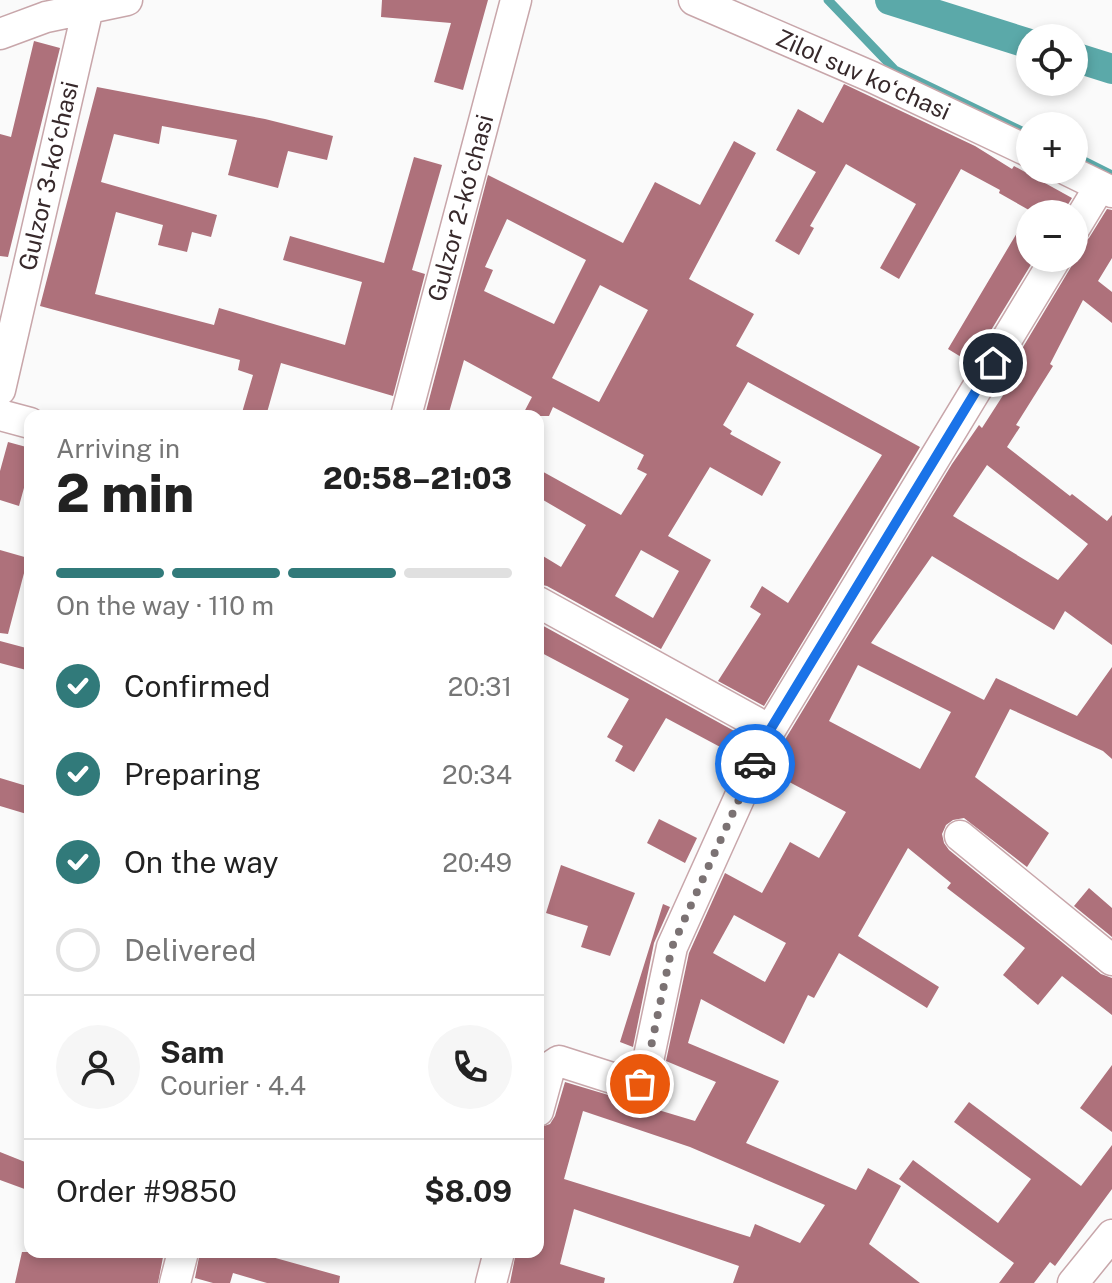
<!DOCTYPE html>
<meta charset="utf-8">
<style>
:root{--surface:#fff;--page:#f6f6f6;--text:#222;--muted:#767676;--line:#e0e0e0;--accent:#317a7a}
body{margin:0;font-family:"Public Sans",sans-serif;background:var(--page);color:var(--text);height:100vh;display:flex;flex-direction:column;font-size:30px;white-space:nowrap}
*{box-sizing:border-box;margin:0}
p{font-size:26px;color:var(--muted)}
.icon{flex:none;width:44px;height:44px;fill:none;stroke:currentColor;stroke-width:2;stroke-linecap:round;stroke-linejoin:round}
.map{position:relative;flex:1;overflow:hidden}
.details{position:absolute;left:24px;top:410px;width:520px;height:848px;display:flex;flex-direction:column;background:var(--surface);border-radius:16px;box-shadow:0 4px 12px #0003}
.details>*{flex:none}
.fabs{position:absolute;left:1016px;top:24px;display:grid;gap:16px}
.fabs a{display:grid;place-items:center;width:72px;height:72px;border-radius:50%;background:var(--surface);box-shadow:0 4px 12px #0003;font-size:40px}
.pin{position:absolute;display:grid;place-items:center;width:68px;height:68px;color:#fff;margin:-34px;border:4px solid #fff;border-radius:50%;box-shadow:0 2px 8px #0007}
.courier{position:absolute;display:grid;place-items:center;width:80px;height:80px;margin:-40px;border:6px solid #1a73e8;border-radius:50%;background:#fff;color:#222;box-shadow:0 2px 10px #0007}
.summary em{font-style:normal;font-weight:800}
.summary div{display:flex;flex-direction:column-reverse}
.summary{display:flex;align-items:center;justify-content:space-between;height:136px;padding:0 32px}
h1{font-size:52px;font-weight:800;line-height:60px}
.bar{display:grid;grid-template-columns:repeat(4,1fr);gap:12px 8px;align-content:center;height:96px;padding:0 32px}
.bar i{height:10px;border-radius:6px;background:var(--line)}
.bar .active{background:var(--accent)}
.bar p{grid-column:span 4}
.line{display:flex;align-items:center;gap:20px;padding:0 32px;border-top:2px solid var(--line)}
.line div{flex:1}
.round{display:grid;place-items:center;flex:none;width:84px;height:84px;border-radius:42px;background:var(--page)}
ol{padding:0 32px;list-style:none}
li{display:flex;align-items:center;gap:24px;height:88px}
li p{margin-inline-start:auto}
li .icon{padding:8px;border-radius:50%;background:var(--accent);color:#fff;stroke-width:4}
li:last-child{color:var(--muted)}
li i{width:44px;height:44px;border:4px solid var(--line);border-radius:50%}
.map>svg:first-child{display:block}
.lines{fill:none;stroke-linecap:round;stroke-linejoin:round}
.stream{stroke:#5ba9a9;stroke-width:9}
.canal{stroke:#5ba9a9;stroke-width:30}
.building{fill:#ae717b;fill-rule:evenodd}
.minor-casing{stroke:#c8a6aa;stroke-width:33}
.minor{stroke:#fff;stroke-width:30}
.done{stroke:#7b7273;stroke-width:8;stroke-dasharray:0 14.4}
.route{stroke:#1a73e8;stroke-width:10}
.labels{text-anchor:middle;stroke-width:6;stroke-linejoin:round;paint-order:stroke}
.street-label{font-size:24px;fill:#37292b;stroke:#fff}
</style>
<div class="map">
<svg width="1112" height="1283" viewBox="0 0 1112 1283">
<rect width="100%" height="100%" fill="#fafafa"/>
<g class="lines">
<!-- stream -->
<path class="stream" d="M828 0 895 70 1030 135
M1074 156 1112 175"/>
<!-- canal -->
<path class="canal" d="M890 0 1030 44
M1074 57 1112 69"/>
</g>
<!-- building -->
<path class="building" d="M382 0H488L463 90 434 82 451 23 381 17Z
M34 41 60 48 8 257 0 256V134L11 137Z
M844 84 975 146 1012 169 1014 166 1072 198 1062 214H1036L999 193 1000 190 961 169 899 279 880 268 916 204 846 164 810 226 814 228 799 255 775 241 816 172 776 150 798 109 823 123Z
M97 87 265 119 333 136 327 160 288 151 278 188 228 175 237 140 162 126 159 144 114 134 101 182 217 215 211 237 192 232 187 252 158 245 163 225 116 212 95 294 214 325 219 308 345 345 362 282 283 260 290 236 384 263 414 157 442 165 412 270 425 274 393 396 281 363 266 416H241L253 375 238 370 240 360 40 306Z
M734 141 756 153 689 279 754 314 736 346 920 447 764 706 718 681 761 614 750 607 762 586 788 603 882 455 748 382 723 425 732 431 730 434 781 462 762 496 710 467 668 536 711 560 661 649 547 586 538 584V553L561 567 586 525 538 497V469L621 515 647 474 637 469 644 455 553 407 549 416H522L532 397 464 360 448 416 425 415 488 175 623 243 655 182 700 205ZM507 219 586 260 554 324 484 291 493 270 485 267ZM600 285 648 310 599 402 552 378ZM641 550 679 571 653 618 615 596Z
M1107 209 1112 210V258L1098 281 1112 292V323L1083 300 1050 364 1053 366 1016 425 1020 427 1007 447 1070 496 1072 494 1107 521 1112 515V645L1065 611 1054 630 932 556 871 643 984 700 996 678 1077 716 1112 667V759L1103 751 1010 709 975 777 1049 833 1027 867 964 818 953 820 946 825 942 834 944 843 949 850 1101 974 1112 978V1015L1062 976 1038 1005 1003 975 1025 948 947 888 951 883 908 848 858 936 939 987 927 1008 839 953 814 998 808 995 784 1044 701 999 688 1043 779 1081 746 1143 856 1190 868 1168 901 1186 869 1244 920 1283H733L739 1266 574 1209 560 1264 605 1278 604 1283H510L516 1252H538V1128L550 1124 555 1116 565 1082 695 1121 716 1082 666 1061 689 953 725 873 762 893 790 842 819 858 846 812 776 775 783 761 777 758 786 738 952 464 979 425 982 428 1009 386 1002 382 1071 267 1080 246 1089 238ZM987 465 1088 544 1058 580 953 516ZM858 665 951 712 920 769 829 721ZM734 915 786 943 765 982 713 953ZM583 1111 690 1147 825 1205 800 1243 755 1224 750 1237 564 1179Z
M1030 211V258H1035L971 363 948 349Z
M8 442 30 448V466L19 506 0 500V471Z
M0 550 28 558 8 634 0 633Z
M538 623 747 738 737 756 666 718 634 772 615 761 623 746 607 737 629 699 538 651Z
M0 641 30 649V671L0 663Z
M0 778 30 787V815L0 806Z
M659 819 697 838 685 863 647 843Z
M561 865 635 893 610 956 581 947 588 926 546 913Z
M1089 888 1112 908V937L1074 906Z
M663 904 670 907 654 943 633 1047 620 1042Z
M1112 1065V1132L1080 1108Z
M969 1102 1081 1186 1112 1145V1189L1055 1266 1050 1262 1034 1283H999L1014 1263 899 1179 913 1160 998 1223 1031 1179 954 1122Z
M0 1152 30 1164V1191L0 1180Z
M22 1252H164L158 1283H15Z
M200 1252H254L340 1276 339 1283H267L233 1273 230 1283H213L195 1278Z"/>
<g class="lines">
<!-- minor casing -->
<g class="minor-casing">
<path id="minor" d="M694 0 872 77 1030 152
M0 34 46 17 127 0
M1067 170 1112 192
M1074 229 1100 186
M0 390 88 8
M0 415 30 423
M406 416 516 0
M538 602 770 730
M960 836 1112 960
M538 1111 550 1067 559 1061 634 1085 640 1084 644 1080 672 947 770 730 1056 258
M175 1283 183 1252
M491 1283 499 1252
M1073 1283 1112 1235"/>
</g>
<!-- minor -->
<use href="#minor" class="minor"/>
</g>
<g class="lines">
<!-- done -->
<path class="done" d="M640 1084 644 1080 672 947 755 764"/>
<!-- route -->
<path class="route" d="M755 764 770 730 993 363"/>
</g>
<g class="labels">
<!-- street labels -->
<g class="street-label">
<text transform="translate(863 75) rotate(24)" y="8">Zilol suv koʻchasi</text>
<text transform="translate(49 176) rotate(-77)" y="8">Gulzor 3-koʻchasi</text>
<text transform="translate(461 208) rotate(-75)" y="8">Gulzor 2-koʻchasi</text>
</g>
</g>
</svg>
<div class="fabs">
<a><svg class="icon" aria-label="locate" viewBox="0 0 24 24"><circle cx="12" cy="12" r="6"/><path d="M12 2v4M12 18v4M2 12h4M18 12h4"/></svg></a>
<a>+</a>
<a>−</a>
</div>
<div class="pin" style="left:640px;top:1084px;background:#ea580c"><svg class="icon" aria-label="bag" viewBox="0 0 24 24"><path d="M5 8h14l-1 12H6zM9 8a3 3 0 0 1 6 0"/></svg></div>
<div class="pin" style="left:993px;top:363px;background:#1f2937"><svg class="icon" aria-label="home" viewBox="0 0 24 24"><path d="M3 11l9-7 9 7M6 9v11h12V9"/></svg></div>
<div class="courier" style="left:755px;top:764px"><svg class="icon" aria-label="car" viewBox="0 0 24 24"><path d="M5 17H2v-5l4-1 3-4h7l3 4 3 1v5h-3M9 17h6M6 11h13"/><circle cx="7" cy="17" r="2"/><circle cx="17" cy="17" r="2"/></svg></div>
<section class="details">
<div class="summary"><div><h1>2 min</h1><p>Arriving in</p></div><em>20:58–21:03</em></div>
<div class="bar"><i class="active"></i><i class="active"></i><i class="active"></i><i></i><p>On the way · 110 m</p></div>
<ol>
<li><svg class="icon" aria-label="check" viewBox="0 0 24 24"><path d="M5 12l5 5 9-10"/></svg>Confirmed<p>20:31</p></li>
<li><svg class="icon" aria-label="check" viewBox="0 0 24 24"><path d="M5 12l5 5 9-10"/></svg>Preparing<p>20:34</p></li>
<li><svg class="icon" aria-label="check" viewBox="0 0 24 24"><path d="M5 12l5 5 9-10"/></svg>On the way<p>20:49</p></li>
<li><i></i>Delivered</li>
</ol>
<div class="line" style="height:144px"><a class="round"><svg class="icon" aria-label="person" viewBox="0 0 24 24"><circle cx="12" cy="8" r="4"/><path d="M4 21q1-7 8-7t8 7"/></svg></a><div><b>Sam</b><p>Courier · 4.4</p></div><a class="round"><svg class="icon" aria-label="phone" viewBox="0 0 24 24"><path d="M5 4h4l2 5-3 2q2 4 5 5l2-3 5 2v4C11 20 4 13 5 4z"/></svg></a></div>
<div class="line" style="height:104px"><div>Order #9850</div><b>$8.09</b></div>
</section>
</div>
